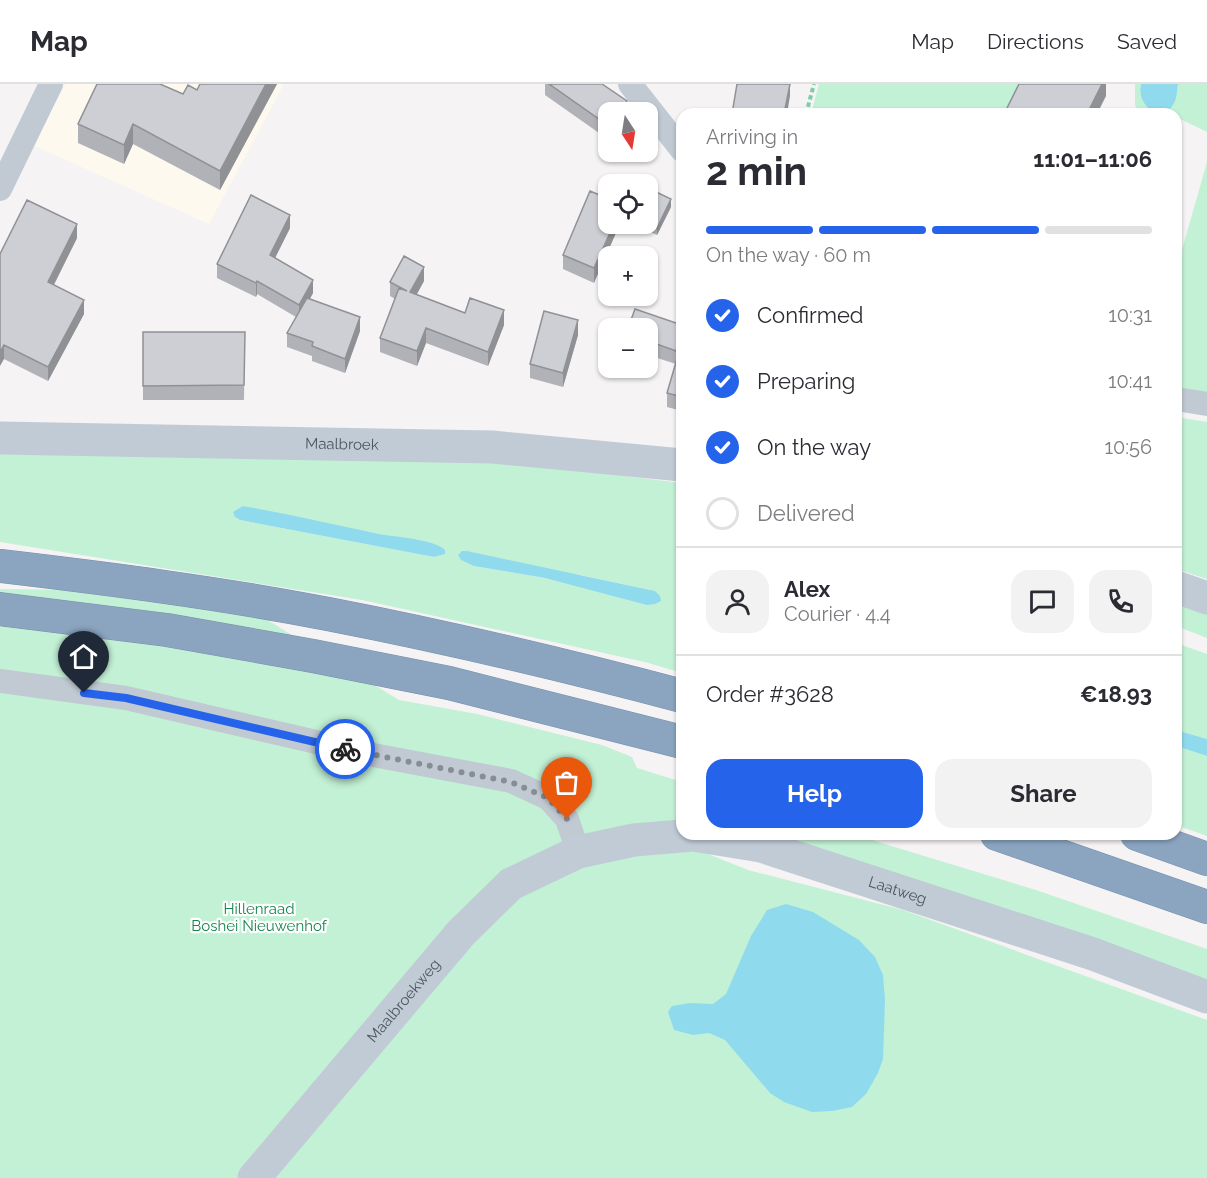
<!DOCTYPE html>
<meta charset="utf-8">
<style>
:root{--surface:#fff;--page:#f2f2f3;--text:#2b2b33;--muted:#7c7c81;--line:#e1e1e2;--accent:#2563eb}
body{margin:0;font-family:Raleway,sans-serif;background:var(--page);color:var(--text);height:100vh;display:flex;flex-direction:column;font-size:22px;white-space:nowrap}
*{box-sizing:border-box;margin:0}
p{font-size:20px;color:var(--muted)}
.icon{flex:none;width:33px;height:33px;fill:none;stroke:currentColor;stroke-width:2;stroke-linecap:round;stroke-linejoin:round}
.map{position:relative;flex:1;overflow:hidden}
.details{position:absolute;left:676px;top:24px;width:506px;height:732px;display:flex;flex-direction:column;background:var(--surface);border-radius:18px;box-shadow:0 2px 4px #0004}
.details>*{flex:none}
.needle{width:39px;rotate:168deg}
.tools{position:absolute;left:598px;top:18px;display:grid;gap:12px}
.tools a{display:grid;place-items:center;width:60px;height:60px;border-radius:12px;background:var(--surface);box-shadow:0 2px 4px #0004;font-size:30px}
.pin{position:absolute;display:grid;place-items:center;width:51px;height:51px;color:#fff;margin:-62px -26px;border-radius:50% 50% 50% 0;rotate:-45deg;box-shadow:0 0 6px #0007}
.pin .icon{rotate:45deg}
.courier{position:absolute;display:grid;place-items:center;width:60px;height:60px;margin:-30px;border:4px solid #2563eb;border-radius:50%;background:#fff;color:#222;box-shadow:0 2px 8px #0007}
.overview em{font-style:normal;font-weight:700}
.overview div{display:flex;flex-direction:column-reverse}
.overview{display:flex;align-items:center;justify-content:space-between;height:102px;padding:0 30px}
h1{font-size:39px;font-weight:700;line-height:45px}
.bar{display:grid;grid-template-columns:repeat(4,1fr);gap:9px 6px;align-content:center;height:72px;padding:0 30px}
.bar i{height:8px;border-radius:4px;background:var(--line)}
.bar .active{background:var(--accent)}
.bar p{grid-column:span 4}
.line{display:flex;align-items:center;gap:15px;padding:0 30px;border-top:2px solid var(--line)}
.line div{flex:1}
.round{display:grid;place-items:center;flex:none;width:63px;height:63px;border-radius:18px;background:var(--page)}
ol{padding:0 30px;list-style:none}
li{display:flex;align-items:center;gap:18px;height:66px}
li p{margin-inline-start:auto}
li .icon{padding:6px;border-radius:50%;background:var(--accent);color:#fff;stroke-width:4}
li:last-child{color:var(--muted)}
li i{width:33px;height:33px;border:3px solid var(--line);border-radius:50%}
.primary-button{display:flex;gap:12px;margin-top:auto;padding:12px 30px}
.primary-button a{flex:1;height:69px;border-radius:18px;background:var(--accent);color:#fff;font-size:24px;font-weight:700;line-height:69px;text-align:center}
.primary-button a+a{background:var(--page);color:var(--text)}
header{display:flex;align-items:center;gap:36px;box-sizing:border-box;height:84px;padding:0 30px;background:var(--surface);border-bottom:2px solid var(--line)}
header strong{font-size:28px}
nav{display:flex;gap:33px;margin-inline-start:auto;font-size:21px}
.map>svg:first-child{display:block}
.commercial{fill:#fdf9ef}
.green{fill:#c3f1d5;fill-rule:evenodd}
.water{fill:#90daee}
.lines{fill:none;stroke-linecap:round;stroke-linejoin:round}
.highway-casing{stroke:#7690ad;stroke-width:34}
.path{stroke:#7ad0a6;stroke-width:4;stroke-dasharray:4.5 3;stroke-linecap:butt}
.street{stroke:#c1cad2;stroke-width:24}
.secondary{stroke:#c1cbd6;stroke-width:33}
.highway{stroke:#8ba5c1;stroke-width:33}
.wall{fill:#b0b2b7}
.shaded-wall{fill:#909195}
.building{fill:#cdcfd5;stroke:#909195;stroke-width:1.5}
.done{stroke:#868d94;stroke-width:6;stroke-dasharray:0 10.8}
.route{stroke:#2563eb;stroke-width:8}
.labels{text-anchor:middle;stroke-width:4.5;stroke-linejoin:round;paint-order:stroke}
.street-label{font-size:15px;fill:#4a5661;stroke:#fff}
.park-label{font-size:15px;fill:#17864f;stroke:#fff}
</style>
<header>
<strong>Map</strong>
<nav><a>Map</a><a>Directions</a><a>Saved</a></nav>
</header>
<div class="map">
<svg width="1207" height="1094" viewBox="0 0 1207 1094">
<rect width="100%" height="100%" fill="#f5f3f3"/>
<!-- commercial -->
<path class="commercial" d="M66 0H284L209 140 32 61Z"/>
<!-- green -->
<path class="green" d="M819 0H1028L1014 30H811Z
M1135 0H1141L1140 4 1177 5 1178 0H1207V48L1176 33V30H1140L1135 21Z
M1207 78V312L1176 307V187Z
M1176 333 1207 338V495L1176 485Z
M0 369 516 379 682 399V589L645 578 362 516 0 458ZM235 433 379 450 427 459 445 470 434 473 240 436ZM474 482 581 491 655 507 545 494Z
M0 505 221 508 399 616 477 630 602 661 632 673 637 684 682 698V744L653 748 748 786 903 826 1207 936V1094H0Z
M1176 513 1207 523V554L1176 542Z
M1176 559 1207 570V655L1176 646Z
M1176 662 1207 672V752L1176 741Z
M754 750H852L1036 806 1207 865V899Z"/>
<!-- water -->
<path class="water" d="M1141 0H1178C1177 6 1177 14 1174 19 1162 42 1136 22 1141 0Z
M243 422C288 430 333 440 379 450 395 453 434 455 445 466V470L434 473 240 436 235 433 233 428Z
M462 467H467L655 507 660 512 661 517 655 520 647 521 545 494 474 482 461 476 458 471Z
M1176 646 1207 655V672L1176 662Z
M786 820 813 828 859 856 875 873 883 891 885 916 883 975 878 989 866 1010 852 1023 832 1027 812 1028 784 1018 770 1009 725 956 709 949 693 951 674 946 668 928 672 922 690 919 713 920 726 910 751 852 767 826Z"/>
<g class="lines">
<!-- highway casing -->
<g class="highway-casing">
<path id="highway" d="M0 482C110 495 220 509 328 530 447 553 565 581 682 612
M0 525 167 546 313 572 449 599 682 658
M997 750 1207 823
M1137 750 1207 775"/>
</g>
<!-- path -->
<path class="path" d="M806 30 814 0"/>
<!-- street -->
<path class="street" d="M630 0 682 66
M0 105 51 0
M1176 315 1207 320
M0 597 126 614 368 670 511 697 548 714 567 735 578 768"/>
<!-- secondary -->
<g class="secondary">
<path id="s1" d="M0 354 492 363 682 381"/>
<path d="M1176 503 1207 514"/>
<path id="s2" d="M254 1094 461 849 511 800 578 768 634 756 693 751 761 762 1093 870 1207 913"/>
</g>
<!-- highway -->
<use href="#highway" class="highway"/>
</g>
<!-- wall -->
<path class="wall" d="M200 0H277L220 106 133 60 124 80 78 59V40L197 6Z
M545 0H602L627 28H609V56L545 11Z
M609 115 594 199 563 185V171Z
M671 123 657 151 637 142V140H648Z
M290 144 275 174 313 209 310 215 360 247 345 289 312 277V272L287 263V249L296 233 257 210 256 213 217 194V180Z
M77 154 54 201 84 230 48 297 4 275 0 170Z
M424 197 416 211 465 229 504 241 488 282 426 259 417 282 380 268V254L395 215 390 212V198Z
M682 241V327L667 323V309L676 280 648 271V244Z
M143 248H245L244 316H143Z
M578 251 563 303 530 294V280Z"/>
<!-- shaded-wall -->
<path class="shaded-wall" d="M266 0H277L220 106V87Z
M790 0V12L787 30H784Z
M1102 0H1106V12L1097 30H1087Z
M627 17V28H619Z
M133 40V60L124 80V61Z
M671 115V123L657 151V144Z
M290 131V144L270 184V171Z
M77 140V154L48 212V198Z
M614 140H620L594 199V184Z
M424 183V197L410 223V208Z
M313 196V209L299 234V221Z
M257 197V210L256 213V199Z
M84 216V230L48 297V283Z
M504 226V241L488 282V268Z
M360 233V247L345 289V275Z
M578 236V251L563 303V289Z
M426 244V259L417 282V267Z
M4 261V275L0 282V268Z"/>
<!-- building -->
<path class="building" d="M97 0H160L183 10 188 1 197 6 200 0H266L220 87 133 40 124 61 78 40Z
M549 0H602L627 17 619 28H609V42Z
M737 0H790L784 30H732Z
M1019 0H1102L1087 30H1004Z
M652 106 671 115 657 144 648 140V113Z
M590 107 609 115V140H614L594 184 563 171Z
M251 111 290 131 270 171 313 196 299 221 257 197 256 199 217 180Z
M27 116 77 140 48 198 84 216 48 283 4 261 0 268V170Z
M404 172 424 183 410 208 465 229 470 214 504 226 488 268 426 244 417 267 380 254 399 204 407 207 390 198Z
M307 214 360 233 345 275 312 262 313 258 287 249Z
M635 225 682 241V313L667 309 679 268 648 257V244H628Z
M544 227 578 236 563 289 530 280Z
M143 248H245L244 301 143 302Z"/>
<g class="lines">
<!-- done -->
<path class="done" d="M345 665 511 698 548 714 567 735"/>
<!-- route -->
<path class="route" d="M84 609 126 614 345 665"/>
</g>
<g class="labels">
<!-- street labels -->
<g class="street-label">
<text dy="5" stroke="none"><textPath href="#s1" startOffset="342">Maalbroek</textPath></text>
<text dy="5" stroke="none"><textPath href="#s2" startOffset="794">Laatweg</textPath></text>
<text dy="5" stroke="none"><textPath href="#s2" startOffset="232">Maalbroekweg</textPath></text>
</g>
<!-- park labels -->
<g class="park-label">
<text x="259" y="830">Hillenraad<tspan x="259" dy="17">Boshei Nieuwenhof</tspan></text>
</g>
</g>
</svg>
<div class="tools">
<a><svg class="needle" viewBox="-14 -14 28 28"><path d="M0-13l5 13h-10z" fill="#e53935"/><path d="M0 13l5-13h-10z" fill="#7c7c81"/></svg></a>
<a><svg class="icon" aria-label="locate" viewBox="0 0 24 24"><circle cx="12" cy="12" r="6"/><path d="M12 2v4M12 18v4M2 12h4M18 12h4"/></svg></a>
<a>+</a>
<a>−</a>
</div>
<div class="pin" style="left:567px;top:735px;background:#ea580c"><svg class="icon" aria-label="bag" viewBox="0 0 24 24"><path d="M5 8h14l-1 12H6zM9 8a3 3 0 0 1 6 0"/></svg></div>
<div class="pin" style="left:84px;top:609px;background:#1f2937"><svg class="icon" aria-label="home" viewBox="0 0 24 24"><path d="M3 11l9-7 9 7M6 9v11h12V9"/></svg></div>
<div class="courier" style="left:345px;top:665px"><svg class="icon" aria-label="bike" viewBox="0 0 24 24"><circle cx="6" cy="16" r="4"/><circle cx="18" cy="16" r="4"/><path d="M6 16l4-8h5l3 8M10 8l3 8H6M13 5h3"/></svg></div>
<section class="details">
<div class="overview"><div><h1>2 min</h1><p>Arriving in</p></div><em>11:01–11:06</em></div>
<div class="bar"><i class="active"></i><i class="active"></i><i class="active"></i><i></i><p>On the way · 60 m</p></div>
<ol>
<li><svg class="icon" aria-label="check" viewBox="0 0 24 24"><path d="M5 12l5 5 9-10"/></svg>Confirmed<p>10:31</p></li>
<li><svg class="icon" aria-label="check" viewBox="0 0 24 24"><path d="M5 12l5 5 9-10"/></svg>Preparing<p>10:41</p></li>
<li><svg class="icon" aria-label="check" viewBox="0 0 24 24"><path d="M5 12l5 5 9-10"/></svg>On the way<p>10:56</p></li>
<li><i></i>Delivered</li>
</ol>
<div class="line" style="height:108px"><a class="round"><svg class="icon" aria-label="person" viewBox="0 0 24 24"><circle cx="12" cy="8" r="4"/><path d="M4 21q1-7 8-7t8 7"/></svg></a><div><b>Alex</b><p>Courier · 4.4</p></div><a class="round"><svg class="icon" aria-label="chat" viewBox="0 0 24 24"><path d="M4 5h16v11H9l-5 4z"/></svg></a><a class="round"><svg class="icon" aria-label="phone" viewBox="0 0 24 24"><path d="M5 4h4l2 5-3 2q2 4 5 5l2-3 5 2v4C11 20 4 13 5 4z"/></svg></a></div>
<div class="line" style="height:78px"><div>Order #3628</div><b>€18.93</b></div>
<div class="primary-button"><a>Help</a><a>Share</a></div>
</section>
</div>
